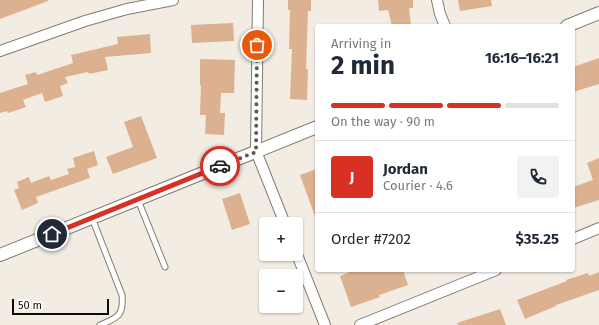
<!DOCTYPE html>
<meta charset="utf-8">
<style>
:root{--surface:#fff;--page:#f2f2f3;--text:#1f2937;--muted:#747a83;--line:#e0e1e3;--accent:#d93025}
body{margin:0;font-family:"Fira Sans",sans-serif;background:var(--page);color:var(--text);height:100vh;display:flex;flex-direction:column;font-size:15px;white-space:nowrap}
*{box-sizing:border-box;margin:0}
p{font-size:13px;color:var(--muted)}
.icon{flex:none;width:22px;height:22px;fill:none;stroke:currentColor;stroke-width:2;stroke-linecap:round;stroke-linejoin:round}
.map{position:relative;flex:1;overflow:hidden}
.panel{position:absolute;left:315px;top:24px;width:260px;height:248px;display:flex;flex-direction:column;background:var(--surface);border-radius:4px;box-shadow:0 1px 3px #0004}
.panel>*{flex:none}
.controls{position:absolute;left:259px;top:217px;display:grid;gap:8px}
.controls a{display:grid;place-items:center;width:44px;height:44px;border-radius:4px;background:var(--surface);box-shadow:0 1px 3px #0004;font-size:20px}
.scale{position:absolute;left:12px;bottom:10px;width:97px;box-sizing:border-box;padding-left:4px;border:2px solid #0d0b09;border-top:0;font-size:11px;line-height:14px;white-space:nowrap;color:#0d0b09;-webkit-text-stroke:3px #fff;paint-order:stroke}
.pin{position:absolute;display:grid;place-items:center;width:34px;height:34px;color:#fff;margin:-17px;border:2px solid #fff;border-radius:50%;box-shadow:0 1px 4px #0007}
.courier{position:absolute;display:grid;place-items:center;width:40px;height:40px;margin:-20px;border:3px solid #d93025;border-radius:50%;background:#fff;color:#222;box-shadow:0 1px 5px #0007}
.summary em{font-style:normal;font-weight:700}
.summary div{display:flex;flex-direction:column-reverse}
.summary{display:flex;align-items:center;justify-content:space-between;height:68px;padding:0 16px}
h1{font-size:26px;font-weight:700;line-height:30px}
.bar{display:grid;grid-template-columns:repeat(4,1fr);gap:6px 4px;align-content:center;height:48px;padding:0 16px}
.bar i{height:5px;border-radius:3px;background:var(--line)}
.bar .current{background:var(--accent)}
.bar p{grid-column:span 4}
.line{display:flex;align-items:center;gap:10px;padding:0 16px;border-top:1px solid var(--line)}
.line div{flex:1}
.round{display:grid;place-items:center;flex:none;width:42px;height:42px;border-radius:4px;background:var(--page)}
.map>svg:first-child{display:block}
.building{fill:#dcb18f}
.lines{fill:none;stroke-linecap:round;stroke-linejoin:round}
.service-casing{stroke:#807b73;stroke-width:7}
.minor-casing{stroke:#807b73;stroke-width:12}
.tertiary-casing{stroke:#807b73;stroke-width:14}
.service{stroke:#fff;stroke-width:5}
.minor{stroke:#fff;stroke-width:10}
.tertiary{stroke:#fff;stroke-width:12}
.done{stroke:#5d5a55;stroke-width:4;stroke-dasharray:0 7.2}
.route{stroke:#d93025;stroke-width:5}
</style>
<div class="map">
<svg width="599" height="325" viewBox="0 0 599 325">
<rect width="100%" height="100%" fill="#f2ece3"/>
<!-- building -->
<path class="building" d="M0 0H48V1L0 19Z
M288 0H311V11H308L306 69H308L307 100 290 99 292 49H289L290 10H288Z
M378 0H413V8H409L411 26H392L388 10 379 11Z
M458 0H491L492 6 460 11Z
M233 23 234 41 192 43 191 25Z
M150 34 151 53 105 57 108 70 89 74 88 72 65 77 68 83 60 86 63 96 45 102 42 93 23 100 26 107 8 113 7 111 0 113V93L28 84 25 75 36 72 37 75 73 63 71 55 118 44 117 37Z
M599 58V84L573 92V67Z
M200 59 235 60 234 93H221L220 113H225L224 135 205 134 206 115H200L201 85H200Z
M141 116 157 158 113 174 106 157 133 147 124 122Z
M94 151 98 165 87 169 90 178 36 197 38 203 22 210 14 190 19 188 17 182 29 177 31 183 49 176 51 180 69 174 67 169 75 167 73 158Z
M599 158V200L573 208V187L593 180 587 163Z
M317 169V219H316L300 175Z
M240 193 250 224 232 230 222 199Z
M355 270H403L408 285 379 295 380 297 351 307 340 276Z
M599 272V290L556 305V306L525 319 517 300 567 281 566 280 588 273 589 276Z
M500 309 506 325H458L457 323Z"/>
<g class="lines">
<!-- service casing -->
<g class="service-casing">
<path id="service" d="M138 200 165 267
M92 218 122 295C124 316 117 318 100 325"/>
</g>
<!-- minor casing -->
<g class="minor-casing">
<path id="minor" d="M258 0 256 151 285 224
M437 0 440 14 445 26
M0 51 85 21 127 9 173 0
M573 239 599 228
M296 252 325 325
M360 325 496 270"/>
</g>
<!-- tertiary casing -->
<g class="tertiary-casing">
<path id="tertiary" d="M567 26 599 13
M0 255 317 127"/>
</g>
<!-- service -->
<use href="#service" class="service"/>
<!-- minor -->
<use href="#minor" class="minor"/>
<!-- tertiary -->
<use href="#tertiary" class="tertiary"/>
</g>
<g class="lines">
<!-- done -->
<path class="done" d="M220 166 256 152 257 45"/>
<!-- route -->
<path class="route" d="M52 234 220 166"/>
</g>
</svg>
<div class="controls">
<a>+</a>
<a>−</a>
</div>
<div class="scale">50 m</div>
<div class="pin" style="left:257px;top:45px;background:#ea580c"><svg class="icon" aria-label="bag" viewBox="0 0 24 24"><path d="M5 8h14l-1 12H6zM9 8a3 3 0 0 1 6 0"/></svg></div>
<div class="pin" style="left:52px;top:234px;background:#1f2937"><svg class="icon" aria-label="home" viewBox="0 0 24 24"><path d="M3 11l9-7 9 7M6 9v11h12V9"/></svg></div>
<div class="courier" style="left:220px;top:166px"><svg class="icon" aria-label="car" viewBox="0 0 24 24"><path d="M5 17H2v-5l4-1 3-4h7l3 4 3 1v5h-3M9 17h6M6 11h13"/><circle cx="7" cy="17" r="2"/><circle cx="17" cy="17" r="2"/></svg></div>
<section class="panel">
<div class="summary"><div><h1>2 min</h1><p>Arriving in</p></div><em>16:16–16:21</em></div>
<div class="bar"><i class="current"></i><i class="current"></i><i class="current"></i><i></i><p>On the way · 90 m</p></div>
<div class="line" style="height:72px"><b class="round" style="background:var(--accent);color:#fff">J</b><div><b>Jordan</b><p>Courier · 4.6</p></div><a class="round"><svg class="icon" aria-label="phone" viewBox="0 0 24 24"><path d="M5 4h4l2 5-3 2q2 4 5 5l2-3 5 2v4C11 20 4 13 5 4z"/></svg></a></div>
<div class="line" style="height:52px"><div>Order #7202</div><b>$35.25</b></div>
</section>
</div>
